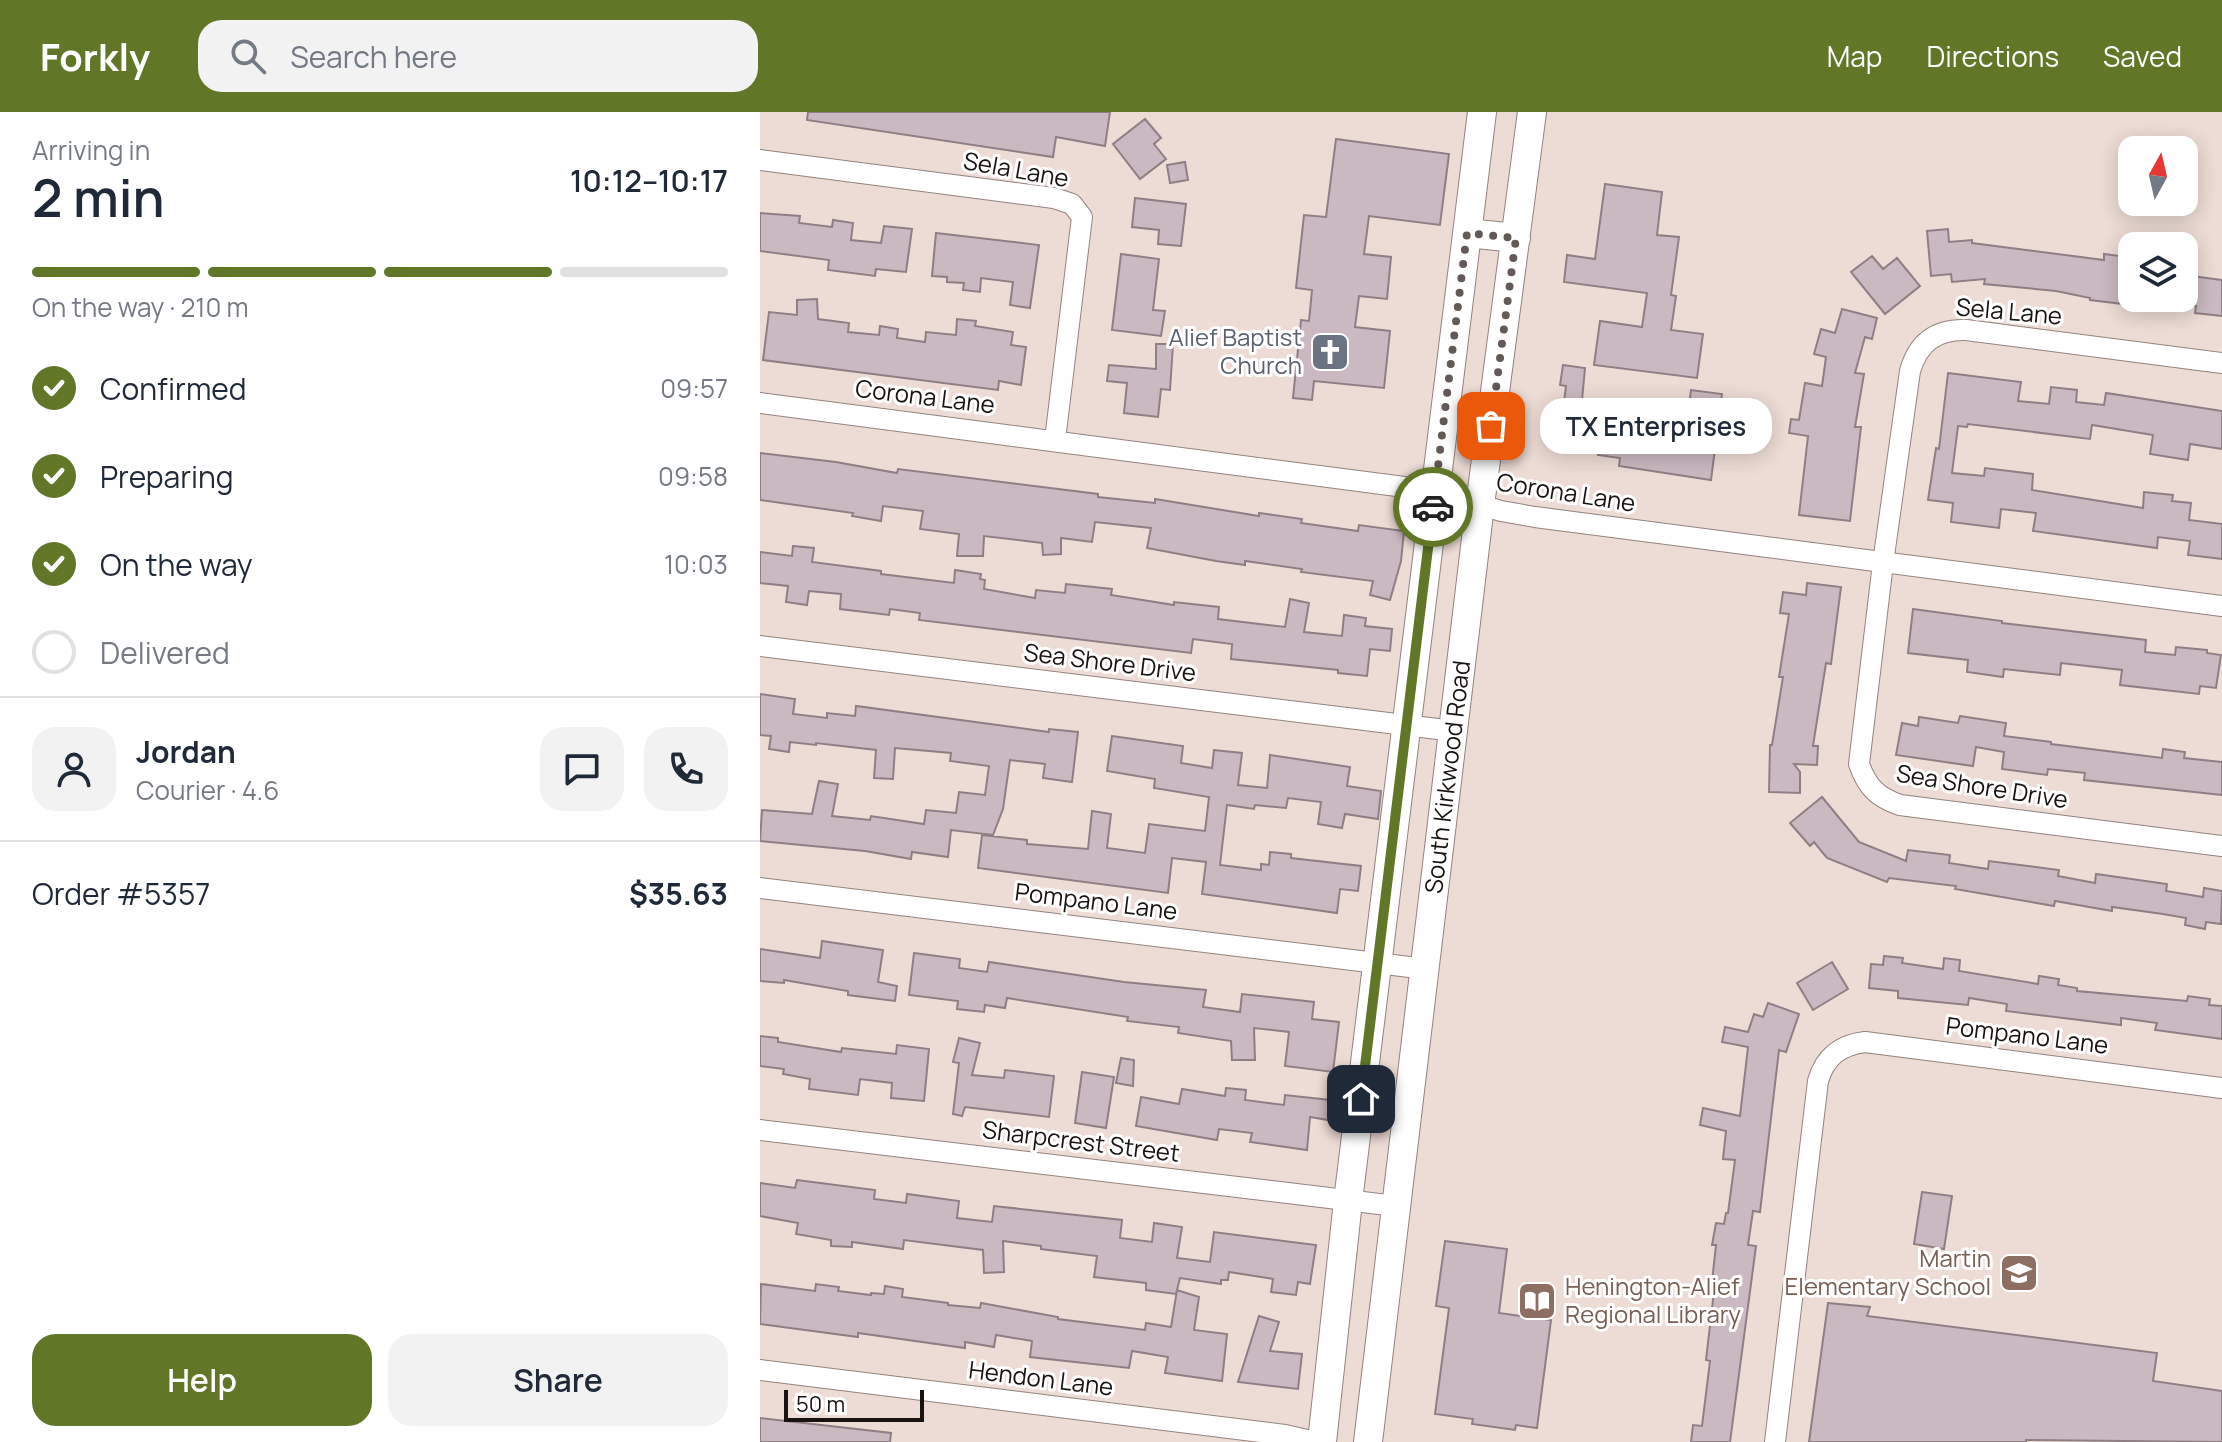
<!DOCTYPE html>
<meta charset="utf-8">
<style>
:root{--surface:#fff;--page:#f2f2f3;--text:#1f2937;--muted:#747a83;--line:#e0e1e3;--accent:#617626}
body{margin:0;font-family:Manrope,sans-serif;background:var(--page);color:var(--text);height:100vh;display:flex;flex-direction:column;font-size:30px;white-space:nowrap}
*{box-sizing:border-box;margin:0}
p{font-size:26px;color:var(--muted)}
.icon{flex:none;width:44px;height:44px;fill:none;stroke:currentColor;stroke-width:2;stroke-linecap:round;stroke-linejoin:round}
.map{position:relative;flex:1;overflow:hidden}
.side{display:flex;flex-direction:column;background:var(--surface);width:760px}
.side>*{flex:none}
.needle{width:52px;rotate:8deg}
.tools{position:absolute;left:1358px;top:24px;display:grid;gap:16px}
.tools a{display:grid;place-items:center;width:80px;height:80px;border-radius:16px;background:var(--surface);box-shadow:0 4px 20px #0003;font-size:40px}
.scale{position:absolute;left:24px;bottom:20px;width:140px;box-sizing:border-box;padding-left:8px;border:4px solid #181311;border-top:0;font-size:22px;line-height:28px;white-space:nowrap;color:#181311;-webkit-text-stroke:6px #fff;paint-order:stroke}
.pin{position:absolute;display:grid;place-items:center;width:68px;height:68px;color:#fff;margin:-34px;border-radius:16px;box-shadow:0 4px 12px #0006}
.courier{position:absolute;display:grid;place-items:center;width:80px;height:80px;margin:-40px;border:6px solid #617626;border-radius:50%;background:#fff;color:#222;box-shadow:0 2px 10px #0007}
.bubble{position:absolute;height:56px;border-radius:24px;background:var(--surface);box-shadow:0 4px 20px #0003;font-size:26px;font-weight:600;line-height:56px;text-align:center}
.overview em{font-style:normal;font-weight:600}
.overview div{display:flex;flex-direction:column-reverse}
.overview{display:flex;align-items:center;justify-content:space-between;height:136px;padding:0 32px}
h1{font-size:52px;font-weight:600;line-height:60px}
.bar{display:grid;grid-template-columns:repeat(4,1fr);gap:12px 8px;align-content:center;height:96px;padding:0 32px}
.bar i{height:10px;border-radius:6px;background:var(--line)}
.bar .selected{background:var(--accent)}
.bar p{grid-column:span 4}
.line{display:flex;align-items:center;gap:20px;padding:0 32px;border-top:2px solid var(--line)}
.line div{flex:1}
.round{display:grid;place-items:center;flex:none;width:84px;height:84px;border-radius:24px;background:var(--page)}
ol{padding:0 32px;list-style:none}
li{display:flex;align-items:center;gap:24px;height:88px}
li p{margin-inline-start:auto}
li .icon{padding:8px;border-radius:50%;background:var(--accent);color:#fff;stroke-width:4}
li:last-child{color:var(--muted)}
li i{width:44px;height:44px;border:4px solid var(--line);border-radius:50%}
.button{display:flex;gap:16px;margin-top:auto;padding:16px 32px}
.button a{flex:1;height:92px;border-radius:24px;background:var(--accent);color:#fff;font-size:32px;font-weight:600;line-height:92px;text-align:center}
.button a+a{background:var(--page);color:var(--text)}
header{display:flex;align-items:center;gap:48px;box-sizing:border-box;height:112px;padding:0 40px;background:var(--accent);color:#fff}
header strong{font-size:38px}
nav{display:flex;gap:44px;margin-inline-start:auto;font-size:28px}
.search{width:560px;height:72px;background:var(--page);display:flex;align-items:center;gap:20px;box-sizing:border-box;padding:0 28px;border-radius:24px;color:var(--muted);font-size:30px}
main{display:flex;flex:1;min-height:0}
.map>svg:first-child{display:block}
.building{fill:#cab9c0;stroke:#8e7f85;stroke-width:2}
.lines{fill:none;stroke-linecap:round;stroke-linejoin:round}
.street-casing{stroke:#93837e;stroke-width:22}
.secondary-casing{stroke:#93837e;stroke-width:30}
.street{stroke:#fff;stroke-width:20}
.secondary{stroke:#fff;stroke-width:28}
.done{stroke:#635956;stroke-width:8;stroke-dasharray:0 14.4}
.route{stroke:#617626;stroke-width:10}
.labels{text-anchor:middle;stroke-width:6;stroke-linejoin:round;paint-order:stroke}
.street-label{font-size:24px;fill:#181311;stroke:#fff}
.worship-label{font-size:24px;fill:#5b616d;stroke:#fff;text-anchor:end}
.education-label{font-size:24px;fill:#785e54;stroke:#fff;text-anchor:end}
</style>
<header>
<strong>Forkly</strong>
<div class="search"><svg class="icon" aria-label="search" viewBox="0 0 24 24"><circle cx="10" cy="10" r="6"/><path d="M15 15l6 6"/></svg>Search here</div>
<nav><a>Map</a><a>Directions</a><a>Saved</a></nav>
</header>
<main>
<section class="side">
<div class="overview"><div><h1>2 min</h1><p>Arriving in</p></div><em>10:12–10:17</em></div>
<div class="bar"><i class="selected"></i><i class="selected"></i><i class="selected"></i><i></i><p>On the way · 210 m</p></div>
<ol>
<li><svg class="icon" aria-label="check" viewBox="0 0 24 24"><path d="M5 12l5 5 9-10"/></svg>Confirmed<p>09:57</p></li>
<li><svg class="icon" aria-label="check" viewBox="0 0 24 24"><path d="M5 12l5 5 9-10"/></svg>Preparing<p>09:58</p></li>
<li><svg class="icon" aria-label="check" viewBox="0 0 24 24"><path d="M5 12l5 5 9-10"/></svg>On the way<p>10:03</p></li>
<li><i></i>Delivered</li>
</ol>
<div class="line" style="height:144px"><a class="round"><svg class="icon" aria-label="person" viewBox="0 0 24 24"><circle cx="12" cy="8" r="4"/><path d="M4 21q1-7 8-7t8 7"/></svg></a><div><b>Jordan</b><p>Courier · 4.6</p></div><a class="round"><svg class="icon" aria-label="chat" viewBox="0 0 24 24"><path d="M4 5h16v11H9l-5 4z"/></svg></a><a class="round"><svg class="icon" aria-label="phone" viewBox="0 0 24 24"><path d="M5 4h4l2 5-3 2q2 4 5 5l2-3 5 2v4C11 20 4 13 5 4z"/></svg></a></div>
<div class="line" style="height:104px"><div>Order #5357</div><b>$35.63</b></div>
<div class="button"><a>Help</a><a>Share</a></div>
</section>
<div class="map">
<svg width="1462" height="1330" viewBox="0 0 1462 1330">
<rect width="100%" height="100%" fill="#eddcd5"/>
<!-- building -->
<path class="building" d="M48 0H350L345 34 296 25 293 45 47 8Z
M385 7 401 26 394 32 406 47 380 67 353 32Z
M576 27 689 42 680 113 609 104 604 142 631 145 627 187 599 184 595 215 630 219 624 276 554 269 552 288 533 286 541 208 549 209 552 178 536 176 544 103 566 105Z
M425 50 428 68 410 71 407 53Z
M845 72 902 80 897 123 919 125 911 183 916 184 911 218 943 222 937 266 834 253 840 209 882 215 887 181 804 170 807 143 835 147Z
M375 86 426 92 421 134 398 132 399 118 372 115Z
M0 101 40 104 39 111 72 115 73 108 93 111 91 128 121 131 124 114 152 117 146 160 116 157 115 164 68 158 69 148 0 139Z
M1188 117 1189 130 1212 128V131L1344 148V142L1360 144 1359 156 1372 157V193L1330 188V186L1296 179 1224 172 1225 167 1192 170 1191 162 1171 164 1167 119Z
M176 121 279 133 270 196 250 193 253 170 221 166 220 180 203 178 204 171 187 170V165L172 164Z
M361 142 399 147 393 198 405 199 401 224 352 218Z
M1112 144 1123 157 1137 146 1160 174 1125 202 1091 160Z
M1424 163 1462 168V204L1435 201 1436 194 1424 193Z
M57 187 58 207 89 211 88 220 119 223 120 214 138 217 137 226 165 230 166 220 196 223 197 207 216 209 215 214 253 220 251 233 266 235 261 273 239 269 238 278 3 248 9 200 37 203V188Z
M1082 197 1117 206 1112 227 1105 225 1095 261 1104 262 1095 315H1101L1090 409 1039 403 1048 324 1029 321 1031 307 1039 308 1045 271 1062 274 1066 245 1054 242 1061 217 1075 221Z
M396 232H413L410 278 401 277 398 305 364 301 367 271 347 269 349 253 396 257Z
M803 253 825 256 820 310 880 317 878 332 884 333V336L923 341 931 278 962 282 951 368 859 354 860 346 838 343 839 334 799 329 806 274 800 273Z
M1188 261 1261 270 1258 289 1289 292 1291 275 1317 278 1316 290 1344 293 1346 281 1462 299V337L1430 332 1428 348 1390 342 1393 323 1332 313 1330 327 1208 312 1207 315 1198 314 1192 361 1224 364 1225 356 1273 362 1272 378 1383 396 1384 380 1413 383 1412 389 1431 391 1429 408 1462 412V447L1428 443 1430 429 1398 425 1397 436 1273 419 1276 401 1241 397 1239 416 1191 410 1193 391 1168 388 1176 336 1179 337Z
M0 341 76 350 137 361 138 357 338 382V385L395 391V387L499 404V401L542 407 541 411 598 419 599 413 644 419 641 449 630 488 610 483 613 469 541 460 542 457 485 449V453L456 449 387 436 391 416 335 410 332 430 301 426V442L283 443 282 431 224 424 223 444H197L199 422 160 417 163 399 123 394 121 409 92 404 93 401 0 388Z
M33 434 54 436 52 450 121 459V462L194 471 195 458 221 462 220 467 225 468 224 477 275 486 276 478 305 481 306 472 352 477 351 483 414 493V490L459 495 458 507 525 515 530 487 549 491 544 520 582 524 584 503 606 506 605 514 632 517 630 539 610 537 607 564 578 561V558L471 547 472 532 433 527 431 541 159 508 160 501 130 497 129 503 80 497 81 482 49 479 47 493 26 490 28 474 0 471V440L32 444Z
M1047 471 1081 475 1071 552 1066 551 1053 634H1058L1057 653 1034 652 1040 660V681L1009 680 1010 633H1012L1023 565H1019L1029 502 1020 501 1023 480 1046 483Z
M1153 497 1242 509V511L1386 528 1385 540 1415 543 1416 535 1447 538V541L1461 543 1456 576 1440 574 1439 582 1360 573 1362 558 1301 551 1300 563 1244 557 1243 565 1207 560 1208 548 1148 541Z
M0 582 35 587 33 602 67 606V601L95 604 96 594 289 620V617L318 620 312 670 283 666 285 652 250 648 243 697 233 723 191 718 188 745 152 740 151 747 105 739 0 729 2 698 52 702 59 669 78 672 72 704 110 708 111 704 164 712 166 698 196 701 199 680 225 683 229 654 190 649 191 641 135 636 133 667 114 666 116 638 56 631V633L30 630 29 640 9 637 11 624 0 623Z
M1200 604 1246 611 1244 624 1291 630V632L1402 646 1403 637 1425 640 1424 646 1462 650V683L1324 668 1325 661 1288 657 1287 663 1242 657 1244 640 1216 635 1213 654 1136 643 1142 611 1158 614 1159 605 1198 611Z
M352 624 423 634 421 651 452 656 454 638 482 641 478 673 507 676 510 643 590 655 587 674 621 679 618 707 585 702 582 716 558 712 561 690 528 686 526 696 495 693 494 697 467 693 460 753 501 758V752L509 753 510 740 531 742V746L601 754 598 779 580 777 577 801 442 782 446 750 412 746 408 781 218 756 222 723 267 728V732L328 737 332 699 351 702 347 736 385 741 389 712 445 719 449 685 394 676 395 667 347 659Z
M1062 685 1099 730 1146 749 1148 738 1190 743 1189 751 1228 757 1229 749 1299 758 1298 764 1335 771 1336 762 1407 772 1406 779 1443 785 1444 776 1462 779 1461 812 1446 810 1445 817 1425 813 1426 806 1403 802 1352 795V799L1295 789 1294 794 1195 777 1196 774 1129 766 1127 770 1067 746 1054 730 1050 734 1030 711Z
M62 829 123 838 118 870 137 874 135 889 88 883V879L24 868V871L0 869V837L60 846Z
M154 841 200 847 199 856 227 860 229 850 364 870 446 878 443 895 480 900 482 882 554 890 552 907 579 910 573 960 525 954 529 920 494 916 495 948H472L471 929 418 921 419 915 367 909 368 905 247 886 245 896 225 893 224 900 197 897 198 889 149 883Z
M1124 844 1143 846 1142 851 1183 857 1184 846 1200 848 1199 859 1278 872 1279 864 1299 867 1298 873 1317 876V879L1427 889 1428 884 1450 887 1449 893 1462 894V927L1395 918 1397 911 1361 906V913L1246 899 1247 892 1209 886 1208 893 1138 886V879L1109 876 1111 852 1123 853Z
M1072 850 1088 877 1053 898 1037 871Z
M1008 891 1039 902 1026 940 1019 938 1000 1100 993 1099 988 1133 996 1134 970 1330H931L933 1313 942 1314 950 1249 946 1248 954 1179H951L956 1133H952L956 1111 964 1112 966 1101H968L975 1048 963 1047 966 1019 940 1013 943 996 980 1004 988 935 962 930 965 915 988 920 994 902 1003 905Z
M0 924 18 926V930L81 940 82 936 136 942 137 933 169 937 164 989 131 986 132 971 100 967 98 983 49 977 50 967 23 962 24 957 0 954Z
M199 926 220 931 212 963 244 966 245 958 294 964 289 1005 205 995 202 1004 193 1002 199 951 193 950Z
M361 946 374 948 373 974 356 971Z
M322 960 354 965 346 1016 315 1011Z
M466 976 486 978 485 988 524 993 525 983 570 988 568 1008 550 1005 547 1038 490 1030 492 1021 459 1017 457 1028 376 1014 381 985 419 992 422 977 465 984Z
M37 1068 115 1078 114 1087 146 1091 147 1082 199 1089 197 1106 232 1110 234 1094 362 1108 360 1126 392 1130 394 1111 422 1115 417 1146 450 1150 454 1120 556 1133 550 1172 538 1170 536 1183 511 1180 513 1167 469 1160 468 1168H461V1172L420 1166 416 1182 386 1178V1171L334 1165 337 1144 281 1137V1134L243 1129 244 1160 224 1161 223 1138 144 1128 143 1137 92 1130V1135L71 1134V1128L36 1122 38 1111 0 1104V1071L35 1076Z
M1162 1080 1192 1084 1184 1137 1154 1132Z
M685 1129 747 1137 739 1201 791 1208 777 1316 756 1313 755 1318 712 1312 713 1307 675 1302 689 1196 676 1194Z
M1 1172 55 1179 56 1172 79 1175 78 1179 111 1183V1181L124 1182 125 1174 143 1177 142 1185 188 1191V1193L220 1196 221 1191 298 1205V1207L385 1218 386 1211 411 1215 417 1178 439 1185 434 1218 467 1222 462 1269 405 1261 408 1245 372 1239 369 1256 270 1245 272 1229 236 1223 234 1235 205 1230V1236L98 1221V1225L0 1212Z
M1068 1191 1110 1195 1107 1204 1397 1241 1393 1269 1462 1279V1330L1266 1328V1330H1049Z
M499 1204 519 1210 510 1239 542 1242 538 1277 478 1270Z
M0 1306 131 1321 130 1330H0Z"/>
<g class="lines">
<!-- street casing -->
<g class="street-casing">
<path id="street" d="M0 48 294 86 312 92 322 105 295 328
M1462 251 1206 218C1176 217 1158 231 1150 259L1123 451 1099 652C1107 675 1117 685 1140 693L1462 734
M0 291 675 379 741 399 775 405 1462 494
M0 534 694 619
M0 776 666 857
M0 1018 636 1094
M0 1258 525 1323 556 1330
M1015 1330 1058 969C1065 945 1080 933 1105 930L1462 976"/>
</g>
<!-- secondary casing -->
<g class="secondary-casing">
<path id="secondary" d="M707 121 756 126
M562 1330 588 1089 722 0
M608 1330 720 393 772 0"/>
</g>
<!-- street -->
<use href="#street" class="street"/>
<!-- secondary -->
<use href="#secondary" class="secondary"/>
</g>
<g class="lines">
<!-- done -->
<path class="done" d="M673 395 707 121 756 126 731 314"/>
<!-- route -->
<path class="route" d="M601 987 673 395"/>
</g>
<!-- icons -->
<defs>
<g id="church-square" transform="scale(2)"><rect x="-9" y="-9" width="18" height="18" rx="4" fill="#6b7280" stroke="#fff"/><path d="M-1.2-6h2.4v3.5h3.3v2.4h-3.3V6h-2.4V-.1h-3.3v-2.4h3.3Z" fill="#fff"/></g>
<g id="school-square" transform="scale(2)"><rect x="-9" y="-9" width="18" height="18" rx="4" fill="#8d6e63" stroke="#fff"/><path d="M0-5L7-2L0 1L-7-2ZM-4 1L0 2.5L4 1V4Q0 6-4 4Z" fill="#fff"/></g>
<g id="library-square" transform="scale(2)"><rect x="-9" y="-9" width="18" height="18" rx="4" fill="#8d6e63" stroke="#fff"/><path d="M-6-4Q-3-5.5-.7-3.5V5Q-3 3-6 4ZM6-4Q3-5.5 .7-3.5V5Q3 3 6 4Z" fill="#fff"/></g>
</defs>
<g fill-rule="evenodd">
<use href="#church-square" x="570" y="240"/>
<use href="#school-square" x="1259" y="1161"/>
<use href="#library-square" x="777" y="1189"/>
</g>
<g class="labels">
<!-- street labels -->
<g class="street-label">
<text transform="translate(256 58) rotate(10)" y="8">Sela Lane</text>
<text transform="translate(1249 200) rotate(5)" y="8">Sela Lane</text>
<text transform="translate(165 285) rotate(7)" y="8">Corona Lane</text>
<text transform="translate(806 381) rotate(9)" y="8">Corona Lane</text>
<text transform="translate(350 551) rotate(7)" y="8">Sea Shore Drive</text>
<text transform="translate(688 665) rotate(-83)" y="8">South Kirkwood Road</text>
<text transform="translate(1222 675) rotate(9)" y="8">Sea Shore Drive</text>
<text transform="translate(336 790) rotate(7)" y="8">Pompano Lane</text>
<text transform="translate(1267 924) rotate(7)" y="8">Pompano Lane</text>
<text transform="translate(321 1030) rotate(7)" y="8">Sharpcrest Street</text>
<text transform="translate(281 1267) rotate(7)" y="8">Hendon Lane</text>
</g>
<!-- worship labels -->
<g class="worship-label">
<text x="542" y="234">Alief Baptist<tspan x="542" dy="28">Church</tspan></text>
</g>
<!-- education labels -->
<g class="education-label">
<text x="1231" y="1155">Martin<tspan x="1231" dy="28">Elementary School</tspan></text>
<text x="805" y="1183" text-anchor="start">Henington-Alief<tspan x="805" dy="28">Regional Library</tspan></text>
</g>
</g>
</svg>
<div class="tools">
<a><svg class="needle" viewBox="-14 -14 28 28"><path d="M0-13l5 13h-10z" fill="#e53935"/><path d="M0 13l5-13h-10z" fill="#747a83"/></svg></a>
<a><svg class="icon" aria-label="layers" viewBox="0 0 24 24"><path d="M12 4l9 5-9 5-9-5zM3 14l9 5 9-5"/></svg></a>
</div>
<div class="scale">50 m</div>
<div class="pin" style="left:731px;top:314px;background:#ea580c"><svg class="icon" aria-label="bag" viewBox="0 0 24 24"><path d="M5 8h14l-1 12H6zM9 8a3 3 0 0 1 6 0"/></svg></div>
<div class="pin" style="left:601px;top:987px;background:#1f2937"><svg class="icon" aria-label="home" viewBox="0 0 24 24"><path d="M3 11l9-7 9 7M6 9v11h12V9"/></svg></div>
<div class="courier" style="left:673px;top:395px"><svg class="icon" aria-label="car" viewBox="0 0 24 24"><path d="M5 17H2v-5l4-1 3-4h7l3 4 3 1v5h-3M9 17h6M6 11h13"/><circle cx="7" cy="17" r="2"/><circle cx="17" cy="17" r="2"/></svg></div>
<div class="bubble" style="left:780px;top:286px;width:232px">TX Enterprises</div>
</div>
</main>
